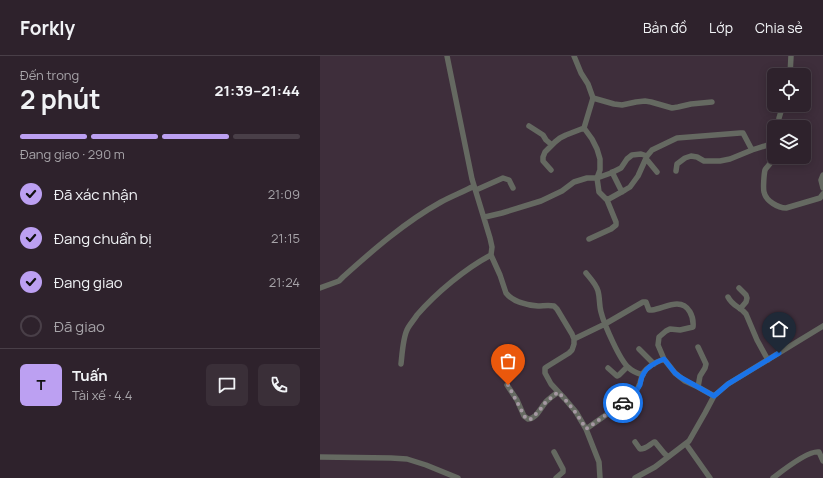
<!DOCTYPE html>
<html lang="vi">
<meta charset="utf-8">
<style>
:root{--surface:#2e222c;--page:#3a2f38;--text:#f1f3f6;--muted:#a7a4a9;--line:#493f48;--accent:#bca0f2}
body{margin:0;font-family:Manrope,sans-serif;background:var(--page);color:var(--text);height:100vh;display:flex;flex-direction:column;font-size:15px;white-space:nowrap}
*{box-sizing:border-box;margin:0}
p{font-size:13px;color:var(--muted)}
.icon{flex:none;width:22px;height:22px;fill:none;stroke:currentColor;stroke-width:2;stroke-linecap:round;stroke-linejoin:round}
.map{position:relative;flex:1;overflow:hidden}
.drawer{display:flex;flex-direction:column;background:var(--surface);width:320px}
.drawer>*{flex:none}
.buttons{position:absolute;left:447px;top:12px;display:grid;gap:8px}
.buttons a{display:grid;place-items:center;width:44px;height:44px;border-radius:6px;background:var(--surface);box-shadow:0 2px 10px #0003,0 0 0 1px var(--line);font-size:20px}
.pin{position:absolute;display:grid;place-items:center;width:34px;height:34px;color:#fff;margin:-41px -17px;border-radius:50% 50% 50% 0;rotate:-45deg;box-shadow:0 0 4px #0007}
.pin .icon{rotate:45deg}
.courier{position:absolute;display:grid;place-items:center;width:40px;height:40px;margin:-20px;border:3px solid #1a73e8;border-radius:50%;background:#fff;color:#222;box-shadow:0 1px 5px #0007}
.overview em{font-style:normal;font-weight:700}
.overview div{display:flex;flex-direction:column-reverse}
.overview{display:flex;align-items:center;justify-content:space-between;height:68px;padding:0 20px}
h1{font-size:26px;font-weight:700;line-height:30px}
.bar{display:grid;grid-template-columns:repeat(4,1fr);gap:6px 4px;align-content:center;height:48px;padding:0 20px}
.bar i{height:5px;border-radius:3px;background:var(--line)}
.bar .on{background:var(--accent)}
.bar p{grid-column:span 4}
.line{display:flex;align-items:center;gap:10px;padding:0 20px;border-top:1px solid var(--line)}
.line div{flex:1}
.round{display:grid;place-items:center;flex:none;width:42px;height:42px;border-radius:6px;background:var(--page)}
ol{padding:0 20px;list-style:none}
li{display:flex;align-items:center;gap:12px;height:44px}
li p{margin-inline-start:auto}
li .icon{padding:4px;border-radius:50%;background:var(--accent);color:#111;stroke-width:4}
li:last-child{color:var(--muted)}
li i{width:22px;height:22px;border:2px solid var(--line);border-radius:50%}
header{display:flex;align-items:center;gap:24px;box-sizing:border-box;height:56px;padding:0 20px;background:var(--surface);border-bottom:1px solid var(--line)}
header strong{font-size:19px}
nav{display:flex;gap:22px;margin-inline-start:auto;font-size:14px}
main{display:flex;flex:1;min-height:0}
.map>svg:first-child{display:block}
.lines{fill:none;stroke-linecap:round;stroke-linejoin:round}
.minor{stroke:#656961;stroke-width:5.5}
.done{stroke:#a598a2;stroke-width:4;stroke-dasharray:0 7.2}
.route{stroke:#1a73e8;stroke-width:5}
</style>
<header>
<strong>Forkly</strong>
<nav><a>Bản đồ</a><a>Lớp</a><a>Chia sẻ</a></nav>
</header>
<main>
<section class="drawer">
<div class="overview"><div><h1>2 phút</h1><p>Đến trong</p></div><em>21:39–21:44</em></div>
<div class="bar"><i class="on"></i><i class="on"></i><i class="on"></i><i></i><p>Đang giao · 290 m</p></div>
<ol>
<li><svg class="icon" aria-label="check" viewBox="0 0 24 24"><path d="M5 12l5 5 9-10"/></svg>Đã xác nhận<p>21:09</p></li>
<li><svg class="icon" aria-label="check" viewBox="0 0 24 24"><path d="M5 12l5 5 9-10"/></svg>Đang chuẩn bị<p>21:15</p></li>
<li><svg class="icon" aria-label="check" viewBox="0 0 24 24"><path d="M5 12l5 5 9-10"/></svg>Đang giao<p>21:24</p></li>
<li><i></i>Đã giao</li>
</ol>
<div class="line" style="height:72px"><b class="round" style="background:var(--accent);color:#111">T</b><div><b>Tuấn</b><p>Tài xế · 4.4</p></div><a class="round"><svg class="icon" aria-label="chat" viewBox="0 0 24 24"><path d="M4 5h16v11H9l-5 4z"/></svg></a><a class="round"><svg class="icon" aria-label="phone" viewBox="0 0 24 24"><path d="M5 4h4l2 5-3 2q2 4 5 5l2-3 5 2v4C11 20 4 13 5 4z"/></svg></a></div>
</section>
<div class="map">
<svg width="503" height="422" viewBox="0 0 503 422">
<rect width="100%" height="100%" fill="#3e2e3b"/>
<g class="lines">
<!-- minor -->
<path class="minor" d="M127 0 152 123 170 182 172 191 171 199 180 219 186 237C193 246 207 249 218 250 223 250 228 249 234 250L237 253 252 278 254 283V288L252 294 249 297 228 310 225 312V317L231 328 245 343 256 356 266 373 279 406 280 422
M254 0 261 17 268 28 273 42 264 72 272 83 277 93 280 103V114L277 122 279 136 287 144 296 166V169L291 173 269 183
M470 19 471 0
M273 42 294 48 302 49 316 46 325 45 331 46 352 52 358 51 371 48 392 46
M209 70 223 79 226 84 232 89
M459 71V62L463 49
M452 88C452 93 454 99 452 104 451 108 447 110 445 114 444 118 443 132 444 136 446 145 458 152 466 152L500 142 503 138
M326 104 328 105 337 116
M231 114 223 105V101L225 96 235 86 240 82 246 79 264 72
M356 115 357 108 365 102 371 100 377 101 384 105H400L410 103 432 94 454 87
M292 116 302 136
M503 119 501 124 503 132
M156 134 183 122 189 124 193 132
M287 144 305 134 310 131 318 120 327 100 332 94 357 82 420 77H423L432 94
M165 161 182 157 221 145 242 135 254 126 267 122H277L291 117 301 112 307 103 312 99 321 98 327 100
M266 217C270 222 276 228 278 235 280 242 279 249 281 256 284 268 300 305 309 312 313 316 317 317 323 319
M0 232 19 225 23 221C53 194 85 166 121 146 132 140 143 136 154 130
M419 232 426 239 427 242 426 246 420 253
M408 241C413 251 420 250 426 258L437 284 448 304
M254 283 285 268 323 246H326L329 254H332C340 253 349 248 357 248 369 248 374 261 373 271L360 274 350 273 346 275 339 281 338 289 344 303 355 317 365 325 378 331 394 340
M378 291 386 308 385 312 380 320 378 331
M319 293 334 308
M81 308C82 299 83 282 87 274 89 269 94 264 97 259 116 237 146 212 171 199
M288 312 297 320 299 319 307 311
M187 329 197 344 204 360 208 363C216 363 220 353 225 347 228 343 233 340 238 336
M266 373 310 342C314 338 318 333 320 327 321 323 322 320 323 317 328 310 336 306 344 303
M315 386 320 393C326 393 329 389 334 386H335L344 397 348 401
M366 388 390 422
M234 396 243 413V416L236 422
M0 401 71 402 87 403 106 409 138 422
M315 422 335 411 369 385 385 357 394 340 408 328 503 270
M453 422C462 415 488 394 499 396L503 405"/>
</g>
<g class="lines">
<!-- done -->
<path class="done" d="M188 329 206 363H211L220 354 225 347 238 336C249 347 258 359 266 373L303 347"/>
<!-- route -->
<path class="route" d="M303 347C310 342 316 337 320 329 321 325 321 321 324 317 328 310 336 306 344 303L355 317 360 321 394 340 408 328 459 297"/>
</g>
</svg>
<div class="buttons">
<a><svg class="icon" aria-label="locate" viewBox="0 0 24 24"><circle cx="12" cy="12" r="6"/><path d="M12 2v4M12 18v4M2 12h4M18 12h4"/></svg></a>
<a><svg class="icon" aria-label="layers" viewBox="0 0 24 24"><path d="M12 4l9 5-9 5-9-5zM3 14l9 5 9-5"/></svg></a>
</div>
<div class="pin" style="left:188px;top:329px;background:#ea580c"><svg class="icon" aria-label="bag" viewBox="0 0 24 24"><path d="M5 8h14l-1 12H6zM9 8a3 3 0 0 1 6 0"/></svg></div>
<div class="pin" style="left:459px;top:297px;background:#1f2937"><svg class="icon" aria-label="home" viewBox="0 0 24 24"><path d="M3 11l9-7 9 7M6 9v11h12V9"/></svg></div>
<div class="courier" style="left:303px;top:347px"><svg class="icon" aria-label="car" viewBox="0 0 24 24"><path d="M5 17H2v-5l4-1 3-4h7l3 4 3 1v5h-3M9 17h6M6 11h13"/><circle cx="7" cy="17" r="2"/><circle cx="17" cy="17" r="2"/></svg></div>
</div>
</main>
